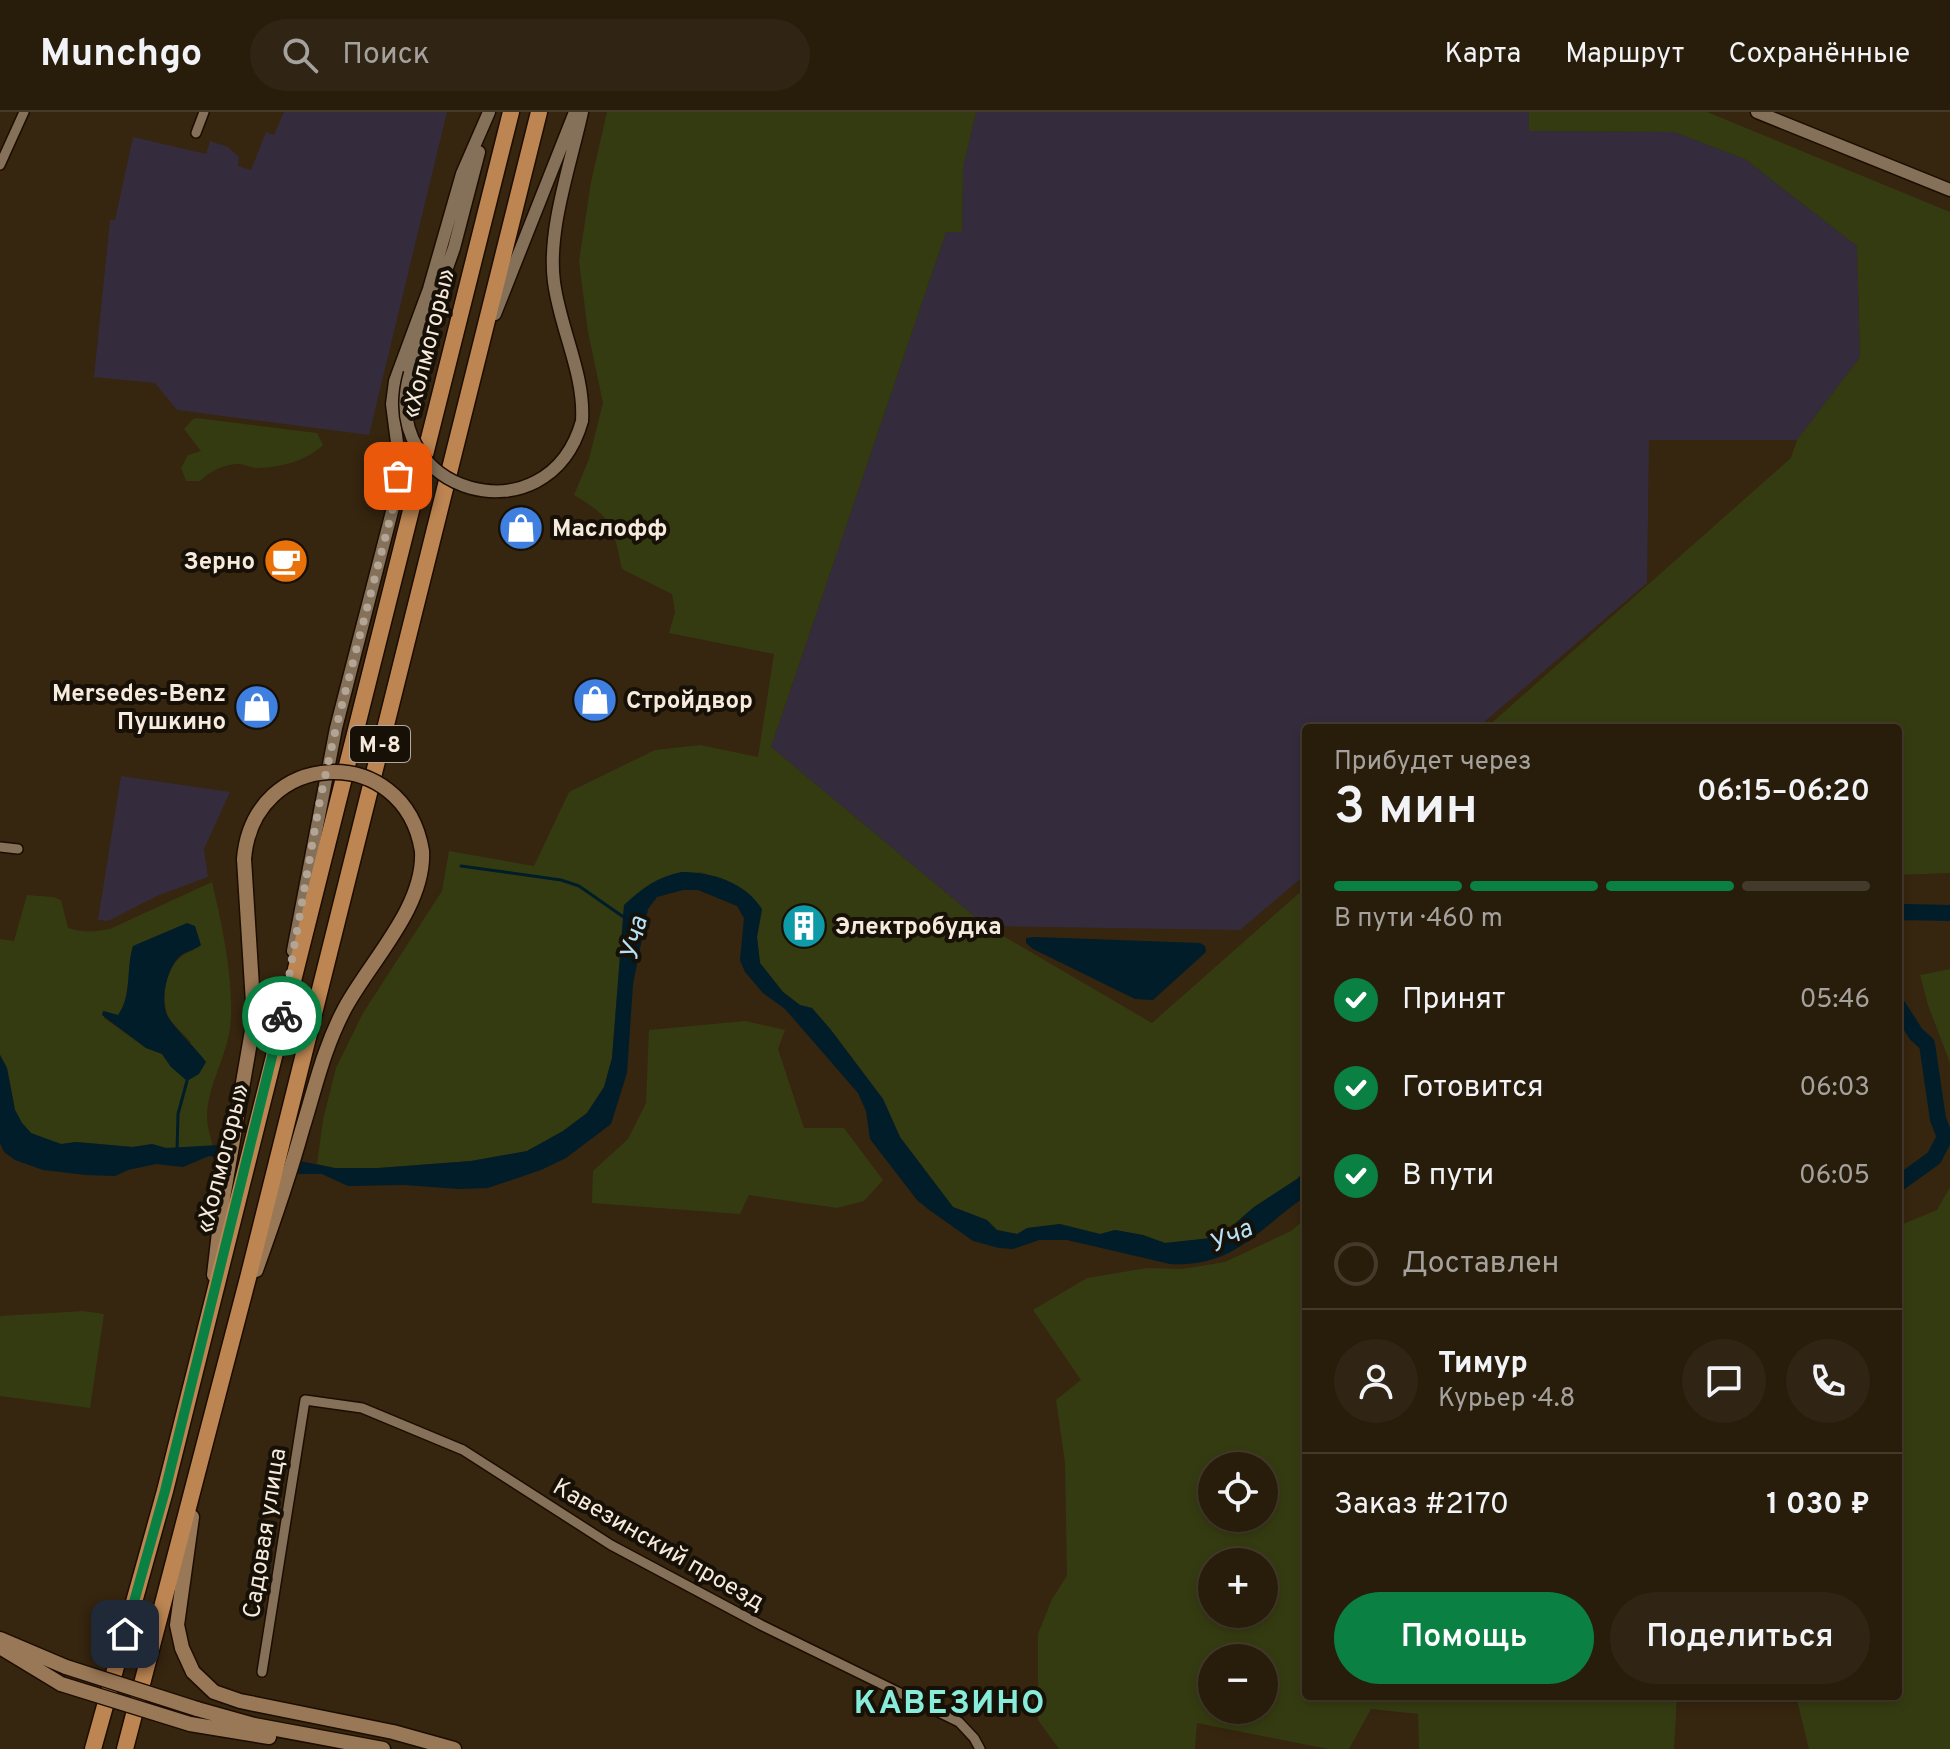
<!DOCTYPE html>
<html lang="ru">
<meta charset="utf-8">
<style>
:root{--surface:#281c0b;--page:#302514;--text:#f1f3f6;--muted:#a5a19d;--line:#443a2c;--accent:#0b8043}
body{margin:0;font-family:Overpass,sans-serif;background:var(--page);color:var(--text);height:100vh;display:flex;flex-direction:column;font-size:30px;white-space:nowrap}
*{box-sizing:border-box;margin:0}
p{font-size:26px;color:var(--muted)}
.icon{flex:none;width:44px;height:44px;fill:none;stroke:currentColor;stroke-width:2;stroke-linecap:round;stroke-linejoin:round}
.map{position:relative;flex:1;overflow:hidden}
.details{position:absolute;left:1302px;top:612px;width:600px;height:976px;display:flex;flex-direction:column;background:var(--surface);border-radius:8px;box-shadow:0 4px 12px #0003,0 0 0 2px var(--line)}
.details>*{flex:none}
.fabs{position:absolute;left:1198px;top:1340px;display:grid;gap:16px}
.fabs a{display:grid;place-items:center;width:80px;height:80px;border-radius:50%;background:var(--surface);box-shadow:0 4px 12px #0003,0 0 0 2px var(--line);font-size:40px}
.pin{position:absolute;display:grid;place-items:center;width:68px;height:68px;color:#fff;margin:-34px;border-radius:16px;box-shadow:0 4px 12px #0006}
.courier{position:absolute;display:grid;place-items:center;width:80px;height:80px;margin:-40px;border:6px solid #0b8043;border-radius:50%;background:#fff;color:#222;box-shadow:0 2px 10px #0007}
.head em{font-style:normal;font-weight:600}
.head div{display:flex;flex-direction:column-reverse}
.head{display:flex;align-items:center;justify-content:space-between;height:136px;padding:0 32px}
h1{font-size:52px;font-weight:600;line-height:60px}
.bar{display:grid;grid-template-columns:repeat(4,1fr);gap:12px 8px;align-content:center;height:96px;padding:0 32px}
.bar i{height:10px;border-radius:6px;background:var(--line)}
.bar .current{background:var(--accent)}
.bar p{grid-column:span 4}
.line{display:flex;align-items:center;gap:20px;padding:0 32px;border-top:2px solid var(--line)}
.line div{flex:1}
.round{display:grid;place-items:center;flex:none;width:84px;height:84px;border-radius:42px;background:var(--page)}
ol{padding:0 32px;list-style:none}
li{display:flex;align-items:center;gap:24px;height:88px}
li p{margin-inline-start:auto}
li .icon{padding:8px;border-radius:50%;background:var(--accent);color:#fff;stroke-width:4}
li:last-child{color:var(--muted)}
li i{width:44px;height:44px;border:4px solid var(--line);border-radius:50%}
.primary-button{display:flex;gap:16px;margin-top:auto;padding:16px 32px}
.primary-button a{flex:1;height:92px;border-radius:48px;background:var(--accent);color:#fff;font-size:32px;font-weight:600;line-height:92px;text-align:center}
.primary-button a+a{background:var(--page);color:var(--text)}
header{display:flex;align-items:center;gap:48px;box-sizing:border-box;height:112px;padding:0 40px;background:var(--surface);border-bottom:2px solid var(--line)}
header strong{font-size:38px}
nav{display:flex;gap:44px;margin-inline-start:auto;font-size:28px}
.search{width:560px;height:72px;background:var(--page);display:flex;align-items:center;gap:20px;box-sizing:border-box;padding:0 28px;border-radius:44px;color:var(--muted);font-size:30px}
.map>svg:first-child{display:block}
.industrial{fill:#342c3c}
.green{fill:#353b11;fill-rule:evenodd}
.water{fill:#001d29}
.pier{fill:#36250f}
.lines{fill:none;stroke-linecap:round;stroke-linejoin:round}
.stream{stroke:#001d29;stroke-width:3}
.river{stroke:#001d29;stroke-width:16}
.minor-casing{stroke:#1d0d00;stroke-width:12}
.tertiary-casing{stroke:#1d0d00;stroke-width:15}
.secondary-casing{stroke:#1d0d00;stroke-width:17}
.trunk-casing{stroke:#1d0d00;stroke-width:19}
.minor{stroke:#857159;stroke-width:9}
.tertiary{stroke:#857159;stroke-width:12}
.secondary{stroke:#997857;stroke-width:14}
.trunk{stroke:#bc8552;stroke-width:16}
.tertiary-bridge-casing{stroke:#1d0d00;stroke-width:15;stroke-linecap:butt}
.secondary-bridge-casing{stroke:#1d0d00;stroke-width:17;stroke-linecap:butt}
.tertiary-bridge{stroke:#857159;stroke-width:12}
.secondary-bridge{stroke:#997857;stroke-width:14}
.done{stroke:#b3a595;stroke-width:8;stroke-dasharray:0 14.4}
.route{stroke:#0b8043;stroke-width:10}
.labels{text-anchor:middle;stroke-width:8;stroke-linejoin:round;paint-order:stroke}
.shield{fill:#171007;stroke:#b3a99d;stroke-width:2}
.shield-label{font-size:22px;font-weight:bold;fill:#f6eadd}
.street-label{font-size:24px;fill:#f6eadd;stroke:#171007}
.poi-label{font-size:24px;font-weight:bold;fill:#f6eadd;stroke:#171007;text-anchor:start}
.water-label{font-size:26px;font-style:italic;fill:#b5e2f8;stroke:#171007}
.district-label{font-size:32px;font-weight:bold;letter-spacing:2px;fill:#87ecd9;stroke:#171007}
</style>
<header>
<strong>Munchgo</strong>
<div class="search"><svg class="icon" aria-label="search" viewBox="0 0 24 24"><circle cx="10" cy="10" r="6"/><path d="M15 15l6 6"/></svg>Поиск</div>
<nav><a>Карта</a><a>Маршрут</a><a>Сохранённые</a></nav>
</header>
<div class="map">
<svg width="1950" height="1637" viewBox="0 0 1950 1637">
<rect width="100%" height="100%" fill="#36250f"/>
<!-- industrial -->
<path class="industrial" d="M284 0H447L369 323 177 298 155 271 94 265 110 108H115L133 25 206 42 210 29 228 35 239 45 238 54 251 58 266 20 274 23Z
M976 0H1529L1530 19 1674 20 1745 47 1857 134 1860 245 1797 328H1649L1647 471 1477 616H1306V762L1240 818 986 814 771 635 946 120H962L963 56Z
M121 664 230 680 204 737 208 765 157 784 108 809 98 808Z"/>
<!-- green -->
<path class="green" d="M607 0H976L963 56 962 120H946L771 635 986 814 1152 911 1306 775V1058L1297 1067 1254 1095 1223 1122 1211 1126 1165 1131 1143 1123 1115 1118 1100 1122 1060 1112 1027 1116 1018 1122 997 1118 987 1108 953 1095 900 1025 883 987 831 918 812 896 800 893 783 880 760 851 757 825 762 798 728 769 700 760 624 793 612 946 604 975 587 1001 563 1019 527 1039 471 1049 378 1056H335L317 1052 323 1008 336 956 363 901 442 779 449 739 534 754 569 680 655 638 700 633 758 645 774 542 669 521 675 500 672 482 622 457C613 414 613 406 574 383L589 347 603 291 588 220 579 149 591 70Z
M1529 0H1707L1950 100V761L1898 763V616H1486L1791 346 1797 328 1860 245 1857 134 1745 47 1674 20 1529 19Z
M197 306 317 321 323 333C306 349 282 355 258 356 251 356 246 353 240 352 224 352 210 359 200 369H186L181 356 188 343 201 339 184 317 193 307Z
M212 770C222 812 235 873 230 916 226 946 207 975 207 1005 207 1015 211 1026 213 1035L166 1036 152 1032 133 1035 76 1030 61 1032 44 1027 31 1021 22 1011 15 998 7 956 0 943V827L14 829 27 783 53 785 61 788 68 816C83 821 95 820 110 817ZM187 812 194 838C169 845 160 877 167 901 170 911 184 922 191 930L171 955 162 942 146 936 104 906V899L118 903C132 884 126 856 133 834Z
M1950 857V951L1928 893 1920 863Z
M745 909 785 918 778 937 804 1016H844L883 1068 864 1089 837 1096 749 1083 740 1102 592 1091 593 1059 628 1027 646 991 649 918Z
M1950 1075V1637H1809L1796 1584H1898V1114L1937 1098Z
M1306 1106V1584H1677L1674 1637H1419L1418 1602 1371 1597 1349 1637H1328L1197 1611 1195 1637H1059L1038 1608V1522L1052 1487 1067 1464 1065 1351 1056 1288 1081 1268 1033 1198 1087 1166 1147 1156 1182 1157 1225 1150 1291 1119ZM1212 1354H1264V1406H1212ZM1212 1450H1264V1502H1212ZM1212 1546H1264V1598H1212Z
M83 1199 104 1202 90 1296 0 1284V1204Z"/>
<!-- water -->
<path class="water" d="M681 760C712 760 745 770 762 797L757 825 760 851 783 880 800 893 812 896 831 918 883 987 900 1025 953 1095 987 1108 997 1118 1017 1122 1027 1116 1060 1112 1100 1122 1115 1118 1143 1123 1165 1131 1211 1126 1223 1122 1254 1095 1297 1067 1306 1058V1084C1258 1117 1234 1156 1170 1152L1067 1128H1039L1013 1137 999 1136 973 1129 928 1097 917 1088 870 1027 866 999 858 981 785 897 763 881 745 860 740 848 744 806 737 794 698 778H683L657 785 648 797 633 872 627 961 611 1012 566 1046 541 1058 488 1076 459 1077 404 1073 348 1074 322 1062H300L209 1044 183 1055 156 1052 128 1058 115 1064 86 1063 43 1058 15 1048 4 1040 0 1031V943L7 956 15 998 22 1011 31 1021 61 1032 76 1030 133 1035 152 1032 166 1036 219 1033 335 1056H378L471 1049 527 1039 563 1019 587 1001 604 975 612 946 624 793C642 776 657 765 681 760Z
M187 811 195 814 201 833C194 839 185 839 179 845 167 857 159 890 168 905 176 918 196 936 206 950L199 962 187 969 171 955 162 942 146 936 102 903 103 899 118 903C132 885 126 856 133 834Z
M1034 825 1200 831 1205 834 1206 840 1153 888 1135 887 1033 837 1026 831V826Z"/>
<!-- pier -->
<path class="pier" d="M224 1030 303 1045 296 1066 220 1050Z"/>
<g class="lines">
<!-- stream -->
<path class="stream" d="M461 754 561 768 579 774 625 806
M177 1039 178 1002 187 969"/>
<!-- river -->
<path class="river" d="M1898 803 1903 800 1950 801
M1898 894 1916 922 1927 932 1938 1007 1945 1025 1934 1046 1898 1072"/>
<!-- minor casing -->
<g class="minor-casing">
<path id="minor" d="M196 21 204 0
M0 53 24 0
M0 735 18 737
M262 1560 305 1288 362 1296 463 1338 611 1433 761 1513 959 1610 974 1626 980 1637"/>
</g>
<!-- tertiary casing -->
<g class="tertiary-casing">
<path id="tertiary" d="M1757 0 1950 78
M495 202 575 0
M410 261 454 136 479 40
M582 309C585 262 560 217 554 170 547 118 571 51 582 0
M293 839 336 616 396 384 399 346 392 292 395 269 429 177 462 62 489 0"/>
</g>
<!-- secondary casing -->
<g class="secondary-casing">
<path id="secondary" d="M256 1158C273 1111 289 1065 302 1018 315 976 324 935 345 896 371 848 425 795 422 739
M214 1163 223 1086 254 907 244 747
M192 1405 177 1513 182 1536 193 1560 214 1580 240 1589 393 1620 454 1637
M0 1527 66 1555
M0 1535 61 1572
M197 1597 254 1613 383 1637
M190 1612 269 1625"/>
</g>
<!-- trunk casing -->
<g class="trunk-casing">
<path id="trunk" d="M93 1637 165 1379 511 0
M125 1637 248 1166 539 0"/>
</g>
<!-- minor -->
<use href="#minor" class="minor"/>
<!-- tertiary -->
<use href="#tertiary" class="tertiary"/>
<!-- secondary -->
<use href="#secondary" class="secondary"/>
<!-- trunk -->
<use href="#trunk" class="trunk"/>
<!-- tertiary-bridge casing -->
<g class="tertiary-bridge-casing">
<path id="tertiary-bridge" d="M410 261C376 382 548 430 582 309"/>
</g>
<!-- secondary-bridge casing -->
<g class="secondary-bridge-casing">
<path id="secondary-bridge" d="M244 747C253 636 404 629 422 739
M66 1555 197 1597
M61 1572 190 1612"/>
</g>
<!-- tertiary-bridge -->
<use href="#tertiary-bridge" class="tertiary-bridge"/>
<!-- secondary-bridge -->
<use href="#secondary-bridge" class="secondary-bridge"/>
</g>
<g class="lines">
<!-- done -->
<path class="done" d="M282 904 320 688 336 616 396 384 398 364"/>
<!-- route -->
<path class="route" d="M125 1522 165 1379 282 904"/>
</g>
<!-- icons -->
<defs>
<g id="shop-disc" transform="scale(2.3)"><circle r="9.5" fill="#3f7fe0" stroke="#171007"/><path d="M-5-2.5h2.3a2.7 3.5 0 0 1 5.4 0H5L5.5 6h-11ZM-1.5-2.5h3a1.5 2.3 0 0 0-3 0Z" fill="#fff"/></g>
<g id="cafe-disc" transform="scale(2.3)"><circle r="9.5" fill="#e8710a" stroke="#171007"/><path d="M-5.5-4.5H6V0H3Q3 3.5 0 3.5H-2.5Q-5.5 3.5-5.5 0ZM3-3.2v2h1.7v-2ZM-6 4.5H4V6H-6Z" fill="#fff"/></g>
<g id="building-disc" transform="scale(2.3)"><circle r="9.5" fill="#0f9aa8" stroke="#171007"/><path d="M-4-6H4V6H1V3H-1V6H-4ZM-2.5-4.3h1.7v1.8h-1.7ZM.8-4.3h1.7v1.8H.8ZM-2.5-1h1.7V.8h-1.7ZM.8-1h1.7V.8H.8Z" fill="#fff"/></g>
</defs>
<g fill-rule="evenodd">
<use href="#shop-disc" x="521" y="416"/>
<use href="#cafe-disc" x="286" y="449"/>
<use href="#shop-disc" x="595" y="588"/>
<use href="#shop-disc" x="257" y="595"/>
<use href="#building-disc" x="804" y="814"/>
</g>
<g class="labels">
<!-- shield labels -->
<rect class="shield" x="350" y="614" width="60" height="36" rx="6"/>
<g class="shield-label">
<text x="380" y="640">М-8</text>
</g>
<!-- street labels -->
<g class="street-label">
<text transform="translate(428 231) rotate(-76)" y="8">«Холмогоры»</text>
<text transform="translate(222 1046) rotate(-76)" y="8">«Холмогоры»</text>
<text transform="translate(264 1421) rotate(-81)" y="8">Садовая улица</text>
<text transform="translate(659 1432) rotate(30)" y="8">Кавезинский проезд</text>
</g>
<!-- poi labels -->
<g class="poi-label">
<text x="552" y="424">Маслофф</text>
<text x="255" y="457" text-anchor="end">Зерно</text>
<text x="226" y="589" text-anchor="end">Mersedes-Benz<tspan x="226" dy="28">Пушкино</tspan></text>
<text x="626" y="596">Стройдвор</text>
<text x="835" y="822">Электробудка</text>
</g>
<!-- water labels -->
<g class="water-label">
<text transform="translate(633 826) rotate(-76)" y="9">Уча</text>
<text transform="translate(1230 1123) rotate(-25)" y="9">Уча</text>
</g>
<!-- district labels -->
<g class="district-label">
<text x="950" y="1601">КАВЕЗИНО</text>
</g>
</g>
</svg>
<div class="fabs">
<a><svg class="icon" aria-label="locate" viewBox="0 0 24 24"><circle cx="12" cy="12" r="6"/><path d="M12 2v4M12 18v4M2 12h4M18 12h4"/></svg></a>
<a>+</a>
<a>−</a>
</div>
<div class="pin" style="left:398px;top:364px;background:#ea580c"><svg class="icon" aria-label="bag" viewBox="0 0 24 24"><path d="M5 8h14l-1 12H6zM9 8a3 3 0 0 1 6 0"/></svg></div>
<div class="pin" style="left:125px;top:1522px;background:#1f2937"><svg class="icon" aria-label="home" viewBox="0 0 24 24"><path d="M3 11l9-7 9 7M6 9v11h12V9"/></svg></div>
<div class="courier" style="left:282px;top:904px"><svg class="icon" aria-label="bike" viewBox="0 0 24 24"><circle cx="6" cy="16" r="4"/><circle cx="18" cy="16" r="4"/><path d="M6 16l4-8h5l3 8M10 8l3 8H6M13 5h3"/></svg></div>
<section class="details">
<div class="head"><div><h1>3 мин</h1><p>Прибудет через</p></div><em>06:15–06:20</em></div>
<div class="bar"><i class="current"></i><i class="current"></i><i class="current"></i><i></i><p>В пути · 460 m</p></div>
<ol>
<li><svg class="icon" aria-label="check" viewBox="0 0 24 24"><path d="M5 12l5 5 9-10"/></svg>Принят<p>05:46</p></li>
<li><svg class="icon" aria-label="check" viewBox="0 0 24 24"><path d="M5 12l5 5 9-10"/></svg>Готовится<p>06:03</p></li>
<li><svg class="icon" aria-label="check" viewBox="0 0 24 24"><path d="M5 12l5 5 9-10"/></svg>В пути<p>06:05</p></li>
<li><i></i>Доставлен</li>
</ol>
<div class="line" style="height:144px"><a class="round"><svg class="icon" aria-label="person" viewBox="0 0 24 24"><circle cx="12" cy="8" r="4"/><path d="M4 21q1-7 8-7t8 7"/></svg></a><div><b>Тимур</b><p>Курьер · 4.8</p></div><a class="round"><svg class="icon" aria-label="chat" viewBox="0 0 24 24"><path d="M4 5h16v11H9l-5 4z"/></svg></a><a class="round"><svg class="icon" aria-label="phone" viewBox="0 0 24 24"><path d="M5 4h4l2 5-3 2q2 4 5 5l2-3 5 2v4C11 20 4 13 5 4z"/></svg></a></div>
<div class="line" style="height:104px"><div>Заказ #2170</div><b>1 030 ₽</b></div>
<div class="primary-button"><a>Помощь</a><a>Поделиться</a></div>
</section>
</div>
